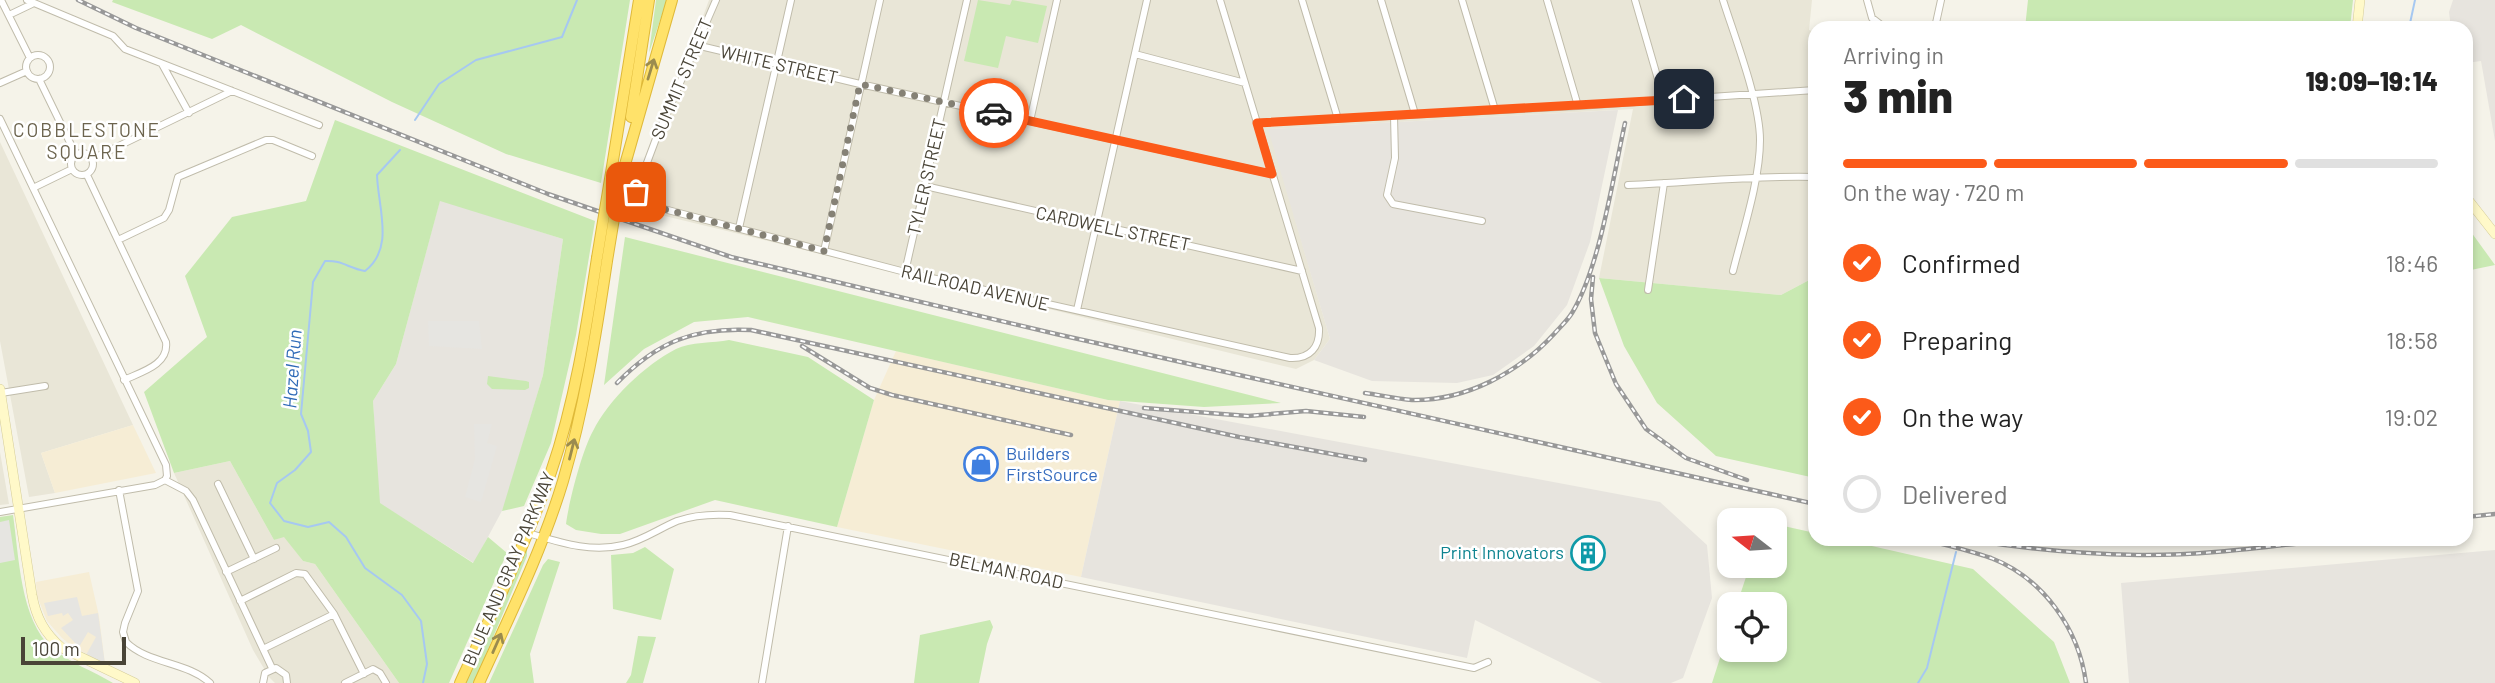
<!DOCTYPE html>
<meta charset="utf-8">
<style>
:root{--surface:#fff;--page:#f6f6f6;--text:#222;--muted:#767676;--line:#e0e0e0;--accent:#fc5a19}
body{margin:0;font-family:Barlow,sans-serif;background:var(--page);color:var(--text);height:100vh;display:flex;flex-direction:column;font-size:26px;white-space:nowrap}
*{box-sizing:border-box;margin:0}
p{font-size:23px;color:var(--muted)}
.icon{flex:none;width:38px;height:38px;fill:none;stroke:currentColor;stroke-width:2;stroke-linecap:round;stroke-linejoin:round}
.map{position:relative;flex:1;overflow:hidden}
.side{position:absolute;left:1808px;top:21px;width:665px;height:525px;display:flex;flex-direction:column;background:var(--surface);border-radius:21px;box-shadow:0 4px 10px #0003}
.side>*{flex:none}
.needle{width:46px;rotate:287deg}
.fabs{position:absolute;left:1717px;top:508px;display:grid;gap:14px}
.fabs a{display:grid;place-items:center;width:70px;height:70px;border-radius:14px;background:var(--surface);box-shadow:0 4px 10px #0003;font-size:35px}
.scale{position:absolute;left:21px;bottom:18px;width:105px;box-sizing:border-box;padding-left:7px;border:4px solid #494437;border-top:0;font-size:19px;line-height:24px;white-space:nowrap;color:#494437;-webkit-text-stroke:5px #fff;paint-order:stroke}
.pin{position:absolute;display:grid;place-items:center;width:60px;height:60px;color:#fff;margin:-30px;border-radius:14px;box-shadow:0 4px 10px #0006}
.courier{position:absolute;display:grid;place-items:center;width:70px;height:70px;margin:-35px;border:5px solid #fc5a19;border-radius:50%;background:#fff;color:#222;box-shadow:0 2px 9px #0007}
.summary em{font-style:normal;font-weight:800}
.summary div{display:flex;flex-direction:column-reverse}
.summary{display:flex;align-items:center;justify-content:space-between;height:119px;padding:0 35px}
h1{font-size:46px;font-weight:800;line-height:52px}
.bar{display:grid;grid-template-columns:repeat(4,1fr);gap:10px 7px;align-content:center;height:84px;padding:0 35px}
.bar i{height:9px;border-radius:5px;background:var(--line)}
.bar .active{background:var(--accent)}
.bar p{grid-column:span 4}
ol{padding:0 35px;list-style:none}
li{display:flex;align-items:center;gap:21px;height:77px}
li p{margin-inline-start:auto}
li .icon{padding:7px;border-radius:50%;background:var(--accent);color:#fff;stroke-width:4}
li:last-child{color:var(--muted)}
li i{width:38px;height:38px;border:4px solid var(--line);border-radius:50%}
.map>svg:first-child{display:block}
.residential{fill:#e9e6d7}
.commercial{fill:#f6edd5}
.industrial{fill:#e7e4de}
.green{fill:#c9e9b2}
.parking{fill:#e6e5e1}
.lines{fill:none;stroke-linecap:round;stroke-linejoin:round}
.stream{stroke:#a6c8f1;stroke-width:2}
.street-casing{stroke:#c0bcab;stroke-width:8}
.secondary-casing{stroke:#d5cd99;stroke-width:10}
.highway-casing{stroke:#dfb939;stroke-width:12}
.street{stroke:#fff;stroke-width:6}
.secondary{stroke:#fff9c9;stroke-width:9}
.highway{stroke:#ffe26a;stroke-width:10}
.rail-casing{stroke:#989898;stroke-width:4.5}
.rail{stroke:#fff;stroke-width:2;stroke-dasharray:5;stroke-linecap:butt}
.highway-bridge-casing{stroke:#dfb939;stroke-width:12;stroke-linecap:butt}
.highway-bridge{stroke:#ffe26a;stroke-width:10}
.oneway{stroke:#9b8b4e}
.done{stroke:#858175;stroke-width:7;stroke-dasharray:0 12.6}
.route{stroke:#fc5a19;stroke-width:9}
.labels{text-anchor:middle;stroke-width:5;stroke-linejoin:round;paint-order:stroke}
.street-label{font-size:18px;fill:#494437;stroke:#fff}
.shop-label{font-size:18px;fill:#366cbe;stroke:#fff;text-anchor:start}
.culture-label{font-size:18px;fill:#0d838f;stroke:#fff;text-anchor:end}
.neighbourhood-label{font-size:19px;letter-spacing:2px;fill:#6c644e;stroke:#fff}
.water-label{font-size:19px;font-style:italic;fill:#2e6ab7;stroke:#fff}
</style>
<div class="map">
<svg width="2495" height="683" viewBox="0 0 2495 683">
<rect width="100%" height="100%" fill="#f5f3e9"/>
<!-- residential -->
<path class="residential" d="M709 0H1812L1809 30 1815 32V277L1781 295 1599 278 1633 109 1269 129 1330 339 1314 360 1296 369 632 208Z
M0 142 133 425 41 453 55 493 29 497 0 341Z
M0 452 9 504 0 505Z
M230 461 274 540 284 536 303 561 315 564 399 683H275L269 677 253 650 174 473Z"/>
<!-- commercial -->
<path class="commercial" d="M896 351 1108 400 1120 401 1081 577 837 527 874 400Z
M133 425 156 473 55 493 41 453Z
M89 572 99 616 105 664 72 646 62 638 47 621 37 596 36 582Z"/>
<!-- industrial -->
<path class="industrial" d="M2453 0H2495V141L2481 61 2466 63V28H2451L2449 12Z
M1618 110 1590 242 1567 305 1534 346 1493 375 1457 383 1372 381 1314 360 1330 339 1268 129Z
M440 200 563 239 543 375 504 507 474 563 379 503 373 401 396 364Z
M1120 401 1660 502 1707 545 1712 598 1683 678 1671 683H1602L1475 620 1467 658 1081 577Z
M2495 550V683H2129L2121 583Z"/>
<!-- green -->
<path class="green" d="M113 0H630L601 183 506 154 392 102 241 25 212 39 112 2Z
M656 0H667L649 53Z
M978 0 1010 5 1012 0 1047 6 1038 43 1006 36 998 68 964 61Z
M2028 0H2353L2350 28H2025Z
M335 120 595 221 576 335 551 443 524 506 502 511 543 375 563 239 440 201 396 364 373 401 380 503 473 563 488 537 507 553 449 683H399L315 564 303 561 284 537 274 540 230 461 174 473 144 392 207 337 185 276 232 217 306 201Z
M2466 225 2495 265 2466 271Z
M625 237 1281 403 1204 407 1108 400 748 317 694 322 644 349 604 385Z
M1815 277V478L1716 456 1657 403 1624 346 1599 278 1781 295Z
M729 340 808 357 874 400 837 527 715 500 620 534H601L576 530 566 524C569 501 582 451 593 431 609 399 645 365 676 349 690 342 714 343 729 340Z
M488 376 526 381 529 382V388L525 390 492 389 487 384Z
M13 515C19 555 20 620 52 648 70 663 93 671 113 683H0V517Z
M1775 524 1815 533V539H1841L1973 569 2054 642 2070 683H1712L1729 630V649H1774V604H1737L1750 565H1774Z
M527 547V556L474 683H464Z
M645 547 674 569 661 620 613 609 611 555 633 553Z
M548 559 560 562 530 654 534 683H489L543 565Z
M990 620 993 627 987 644 979 683H914L920 635Z
M638 636 656 637 643 683H626L631 675Z"/>
<!-- parking -->
<path class="parking" d="M428 321H479L482 349 429 346Z
M474 424H492L487 443 497 446 481 502 465 497 475 459Z
M9 520 15 560 0 563V522Z
M77 597 82 616 98 613 105 664 86 655 96 637 88 632 79 647 61 628 73 620 68 613 63 616 62 613 48 616 44 603Z"/>
<g class="lines">
<!-- stream -->
<path class="stream" d="M2409 28 2415 0
M415 120 439 84 476 60 562 37 577 0
M400 150 377 175C378 208 395 248 365 271 348 268 342 260 325 261L313 282 301 414 308 431 311 452 295 470 277 483 270 503 284 521 308 527 329 522 346 537 365 568 402 595 421 621 427 664 423 683
M1918 683 1927 668 1956 552"/>
<!-- street casing -->
<g class="street-casing">
<path id="street" d="M1 0 30 58
M27 0 113 36 125 49 319 125
M716 0 657 136 636 192 637 199 641 203 905 272 1290 358C1310 359 1320 347 1319 328L1220 0
M1302 0 1338 119
M1381 0 1415 114
M1462 0 1495 110
M1547 0 1578 106
M1635 0 1664 100
M1723 0C1735 38 1760 102 1760 140 1760 180 1743 231 1733 271
M1867 0 1872 18 1885 28
M9 15 32 4
M1931 28 1936 23 1941 0
M696 45 860 84 1272 174
M1135 54 1245 83
M26 67a12 12 0 1 1 24 0a12 12 0 1 1-24 0Z
M162 64 189 113
M39 79 76 155
M0 83 27 71
M1394 116 1395 158 1387 195 1393 204 1482 221
M0 119 166 465 167 476 165 480
M1030 121 1057 0
M1257 123 1578 106 1815 90
M71 164a11 11 0 1 1 22 0a11 11 0 1 1-22 0Z
M92 159 232 91
M87 175 166 342C169 365 141 372 124 380
M1628 185C1690 183 1752 175 1815 177
M925 186 1302 271
M33 188 72 169
M739 228 791 0
M118 240 164 218 169 210 178 177 266 140H273L312 156
M824 251 880 0
M905 272 967 0
M1648 290 1664 183
M1077 310 1147 0
M1 393 45 386
M165 480 186 491 193 500 272 668
M218 484 254 559
M119 490 138 591 125 623 123 632 126 642C148 664 188 662 210 683
M0 512 155 485 165 480
M528 533C559 542 590 553 623 545 642 541 658 529 677 521 694 515 712 514 730 515L1474 668 1488 662
M226 572 276 548
M240 601 296 573 305 574 334 614 364 674
M263 649 334 614
M263 683 265 673 276 668 286 675 287 683
M345 683 373 669 380 673 386 683
M762 683 788 526"/>
</g>
<!-- secondary casing -->
<g class="secondary-casing">
<path id="secondary" d="M2357 28 2360 0
M2466 197 2495 234
M0 389 32 595C36 617 44 633 62 648L135 683"/>
</g>
<!-- highway casing -->
<g class="highway-casing">
<path id="highway" d="M631 117 649 0
M610 179 639 0
M620 182 672 0
M460 683C492 613 526 544 551 472 575 402 586 330 597 258
M479 683C509 617 542 551 563 481 584 409 596 335 607 261"/>
</g>
<!-- street -->
<use href="#street" class="street"/>
<!-- secondary -->
<use href="#secondary" class="secondary"/>
<!-- highway -->
<use href="#highway" class="highway"/>
<!-- rail casing -->
<g class="rail-casing">
<path id="rail" d="M78 0 136 28 548 194 731 257 1056 334 1815 504
M1593 277 1591 299 1595 333 1616 384 1646 429 1686 458 1747 480
M802 346 870 388 892 395 1071 435
M617 383C657 342 694 327 751 330L1239 437 1365 460
M1365 393C1380 395 1397 399 1412 400 1466 401 1519 372 1554 334 1560 327 1567 321 1572 313 1600 267 1613 177 1625 123
M1144 408 1248 416 1306 411 1364 417
M2466 517 2495 514
M1922 539C1945 545 1968 550 1991 558 2043 578 2079 629 2086 683
M1967 539C2024 549 2080 554 2138 555 2204 556 2272 546 2337 539"/>
</g>
<!-- rail -->
<use href="#rail" class="rail"/>
<!-- highway-bridge casing -->
<g class="highway-bridge-casing">
<path id="highway-bridge" d="M597 258 610 179
M607 261 620 182"/>
</g>
<!-- highway-bridge -->
<use href="#highway-bridge" class="highway-bridge"/>
</g>
<!-- one-way arrows -->
<defs><path id="oneway-shaft" d="M-6 0H5M1.5-3L5.5 0L1.5 3" fill="none" stroke-width="1.6" stroke-linecap="round" stroke-linejoin="round" transform="scale(1.75)"/></defs>
<g class="oneway">
<use href="#oneway-shaft" transform="translate(651 69) rotate(-73)"/>
<use href="#oneway-shaft" transform="translate(572 449) rotate(-76)"/>
<use href="#oneway-shaft" transform="translate(497 643) rotate(-66)"/>
</g>
<g class="lines">
<!-- done -->
<path class="done" d="M636 192 637 198 641 203 824 251 860 84 994 113"/>
<!-- route -->
<path class="route" d="M994 113 1272 174 1257 123 1684 99"/>
</g>
<!-- icons -->
<defs>
<g id="shop-ring" transform="scale(1.75)"><circle r="9.5" fill="#fff" stroke="#3f7fe0" stroke-width="1.5"/><path d="M-5-2.5h2.3a2.7 3.5 0 0 1 5.4 0H5L5.5 6h-11ZM-1.5-2.5h3a1.5 2.3 0 0 0-3 0Z" fill="#3f7fe0"/></g>
<g id="building-ring" transform="scale(1.75)"><circle r="9.5" fill="#fff" stroke="#0f9aa8" stroke-width="1.5"/><path d="M-4-6H4V6H1V3H-1V6H-4ZM-2.5-4.3h1.7v1.8h-1.7ZM.8-4.3h1.7v1.8H.8ZM-2.5-1h1.7V.8h-1.7ZM.8-1h1.7V.8H.8Z" fill="#0f9aa8"/></g>
</defs>
<g fill-rule="evenodd">
<use href="#shop-ring" x="981" y="464"/>
<use href="#building-ring" x="1588" y="553"/>
</g>
<g class="labels">
<!-- street labels -->
<g class="street-label">
<text transform="translate(779 65) rotate(13)" y="6">WHITE STREET</text>
<text transform="translate(682 79) rotate(-67)" y="6">SUMMIT STREET</text>
<text transform="translate(927 177) rotate(-77)" y="6">TYLER STREET</text>
<text transform="translate(1113 229) rotate(12)" y="6">CARDWELL STREET</text>
<text transform="translate(975 288) rotate(13)" y="6">RAILROAD AVENUE</text>
<text transform="translate(509 569) rotate(-67)" y="6">BLUE AND GRAY PARKWAY</text>
<text transform="translate(1006 571) rotate(12)" y="6">BELMAN ROAD</text>
</g>
<!-- shop labels -->
<g class="shop-label">
<text x="1006" y="460">Builders<tspan x="1006" dy="21">FirstSource</tspan></text>
</g>
<!-- culture labels -->
<g class="culture-label">
<text x="1564" y="559">Print Innovators</text>
</g>
<!-- neighbourhood labels -->
<g class="neighbourhood-label">
<text x="87" y="137">COBBLESTONE<tspan x="87" dy="22">SQUARE</tspan></text>
</g>
<!-- water labels -->
<g class="water-label">
<text transform="translate(292 369) rotate(-86)" y="7">Hazel Run</text>
</g>
</g>
</svg>
<div class="fabs">
<a><svg class="needle" viewBox="-14 -14 28 28"><path d="M0-13l5 13h-10z" fill="#e53935"/><path d="M0 13l5-13h-10z" fill="#767676"/></svg></a>
<a><svg class="icon" aria-label="locate" viewBox="0 0 24 24"><circle cx="12" cy="12" r="6"/><path d="M12 2v4M12 18v4M2 12h4M18 12h4"/></svg></a>
</div>
<div class="scale">100 m</div>
<div class="pin" style="left:636px;top:192px;background:#ea580c"><svg class="icon" aria-label="bag" viewBox="0 0 24 24"><path d="M5 8h14l-1 12H6zM9 8a3 3 0 0 1 6 0"/></svg></div>
<div class="pin" style="left:1684px;top:99px;background:#1f2937"><svg class="icon" aria-label="home" viewBox="0 0 24 24"><path d="M3 11l9-7 9 7M6 9v11h12V9"/></svg></div>
<div class="courier" style="left:994px;top:113px"><svg class="icon" aria-label="car" viewBox="0 0 24 24"><path d="M5 17H2v-5l4-1 3-4h7l3 4 3 1v5h-3M9 17h6M6 11h13"/><circle cx="7" cy="17" r="2"/><circle cx="17" cy="17" r="2"/></svg></div>
<section class="side">
<div class="summary"><div><h1>3 min</h1><p>Arriving in</p></div><em>19:09–19:14</em></div>
<div class="bar"><i class="active"></i><i class="active"></i><i class="active"></i><i></i><p>On the way · 720 m</p></div>
<ol>
<li><svg class="icon" aria-label="check" viewBox="0 0 24 24"><path d="M5 12l5 5 9-10"/></svg>Confirmed<p>18:46</p></li>
<li><svg class="icon" aria-label="check" viewBox="0 0 24 24"><path d="M5 12l5 5 9-10"/></svg>Preparing<p>18:58</p></li>
<li><svg class="icon" aria-label="check" viewBox="0 0 24 24"><path d="M5 12l5 5 9-10"/></svg>On the way<p>19:02</p></li>
<li><i></i>Delivered</li>
</ol>
</section>
</div>
